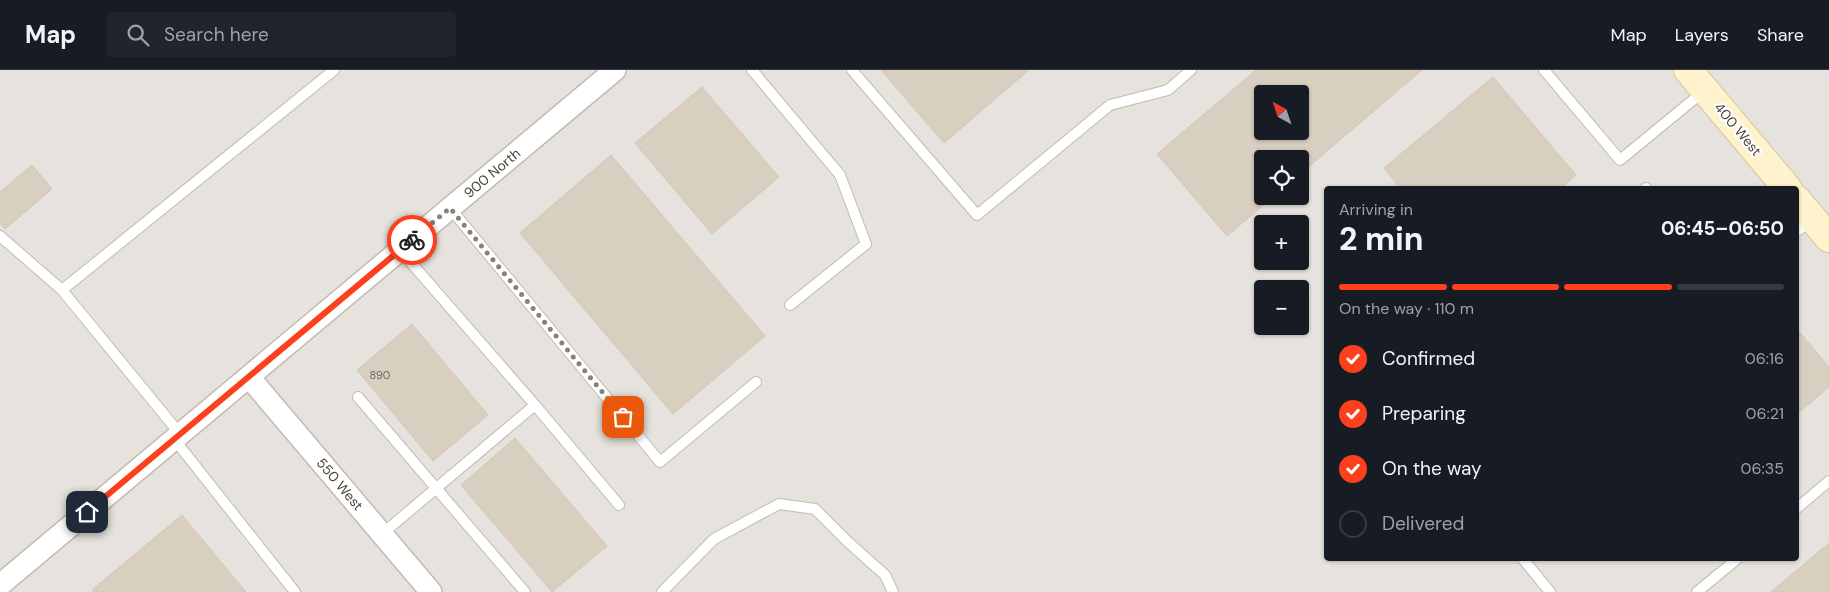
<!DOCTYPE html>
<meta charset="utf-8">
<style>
:root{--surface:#171b24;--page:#20242c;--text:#f1f3f6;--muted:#9ea1a6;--line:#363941;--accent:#fc3f1d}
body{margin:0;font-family:"DM Sans",sans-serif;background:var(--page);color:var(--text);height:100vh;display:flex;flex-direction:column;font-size:19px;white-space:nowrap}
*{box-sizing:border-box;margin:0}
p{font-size:16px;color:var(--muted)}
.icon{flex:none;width:28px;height:28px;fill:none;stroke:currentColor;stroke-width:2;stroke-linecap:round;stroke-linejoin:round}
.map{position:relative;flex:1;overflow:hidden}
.drawer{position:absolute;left:1324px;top:116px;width:475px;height:375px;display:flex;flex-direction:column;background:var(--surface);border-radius:5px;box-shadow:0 1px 4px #0004}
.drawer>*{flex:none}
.needle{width:32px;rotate:320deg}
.tools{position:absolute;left:1254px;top:15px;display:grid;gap:10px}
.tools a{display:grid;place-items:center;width:55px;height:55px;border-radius:5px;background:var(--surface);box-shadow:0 1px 4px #0004;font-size:25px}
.pin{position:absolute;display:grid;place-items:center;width:42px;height:42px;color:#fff;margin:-21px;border-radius:10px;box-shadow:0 2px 8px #0006}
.courier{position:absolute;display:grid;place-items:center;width:50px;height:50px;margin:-25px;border:4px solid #fc3f1d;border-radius:50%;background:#fff;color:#222;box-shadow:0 1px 6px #0007}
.headline em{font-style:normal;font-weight:700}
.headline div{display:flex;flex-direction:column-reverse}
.headline{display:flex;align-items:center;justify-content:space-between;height:85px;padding:0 15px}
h1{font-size:32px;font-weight:700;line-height:38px}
.bar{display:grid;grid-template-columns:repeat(4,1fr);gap:8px 5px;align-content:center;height:60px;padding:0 15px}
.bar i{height:6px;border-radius:4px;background:var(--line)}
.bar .selected{background:var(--accent)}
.bar p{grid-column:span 4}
ol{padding:0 15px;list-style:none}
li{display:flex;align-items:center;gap:15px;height:55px}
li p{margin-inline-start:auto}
li .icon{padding:5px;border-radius:50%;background:var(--accent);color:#fff;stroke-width:4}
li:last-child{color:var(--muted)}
li i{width:28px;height:28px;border:2px solid var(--line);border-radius:50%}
header{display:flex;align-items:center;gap:30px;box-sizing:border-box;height:70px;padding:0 25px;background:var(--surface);border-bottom:1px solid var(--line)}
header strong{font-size:24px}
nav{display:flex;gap:28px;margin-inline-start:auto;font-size:18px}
.search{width:350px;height:45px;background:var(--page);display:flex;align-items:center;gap:12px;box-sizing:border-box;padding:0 18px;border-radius:5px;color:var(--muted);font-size:19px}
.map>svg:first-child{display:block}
.industrial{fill:#e6e2dd;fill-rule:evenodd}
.building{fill:#d8cfc1;stroke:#d3c7b4;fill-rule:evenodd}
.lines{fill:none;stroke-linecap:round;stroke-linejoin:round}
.lane-casing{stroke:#c2bbae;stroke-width:12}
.street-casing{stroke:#c2bbae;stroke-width:24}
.secondary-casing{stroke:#d6c79b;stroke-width:30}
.lane{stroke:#fff;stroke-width:10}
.street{stroke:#fff;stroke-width:21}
.secondary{stroke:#fff3cd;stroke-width:28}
.done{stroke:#878178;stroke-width:5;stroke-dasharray:0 9}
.route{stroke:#fc3f1d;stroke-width:6}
.labels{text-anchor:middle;stroke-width:4;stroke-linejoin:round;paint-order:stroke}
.number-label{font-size:11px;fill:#6e675b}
.street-label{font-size:14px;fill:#4b4439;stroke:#fff}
</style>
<header>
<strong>Map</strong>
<div class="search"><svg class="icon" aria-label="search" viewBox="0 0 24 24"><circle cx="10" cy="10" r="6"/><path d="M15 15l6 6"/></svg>Search here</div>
<nav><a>Map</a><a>Layers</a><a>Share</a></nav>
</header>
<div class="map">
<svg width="1829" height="522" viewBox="0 0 1829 522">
<rect width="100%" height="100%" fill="#f6f3ec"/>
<!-- industrial -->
<path class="industrial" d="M0 0H1829V522H0ZM1262 24H1300V61H1262ZM1262 89H1300V126H1262ZM1326 119H1796V489H1326ZM1262 154H1300V191H1262ZM1262 219H1300V256H1262Z"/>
<!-- building -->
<path class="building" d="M881 0H1029L944 73Z
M1256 0H1422L1300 104V89H1262V126H1274L1227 166 1157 84ZM1262 24H1300V61H1262Z
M1493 7 1576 105 1560 119H1401L1384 98Z
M702 17 779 107 712 164 635 73Z
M611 85 765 266 673 344 520 163Z
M32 95 52 119 5 159 0 153V122Z
M412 254 488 345 433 391 357 300Z
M1796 258 1829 297V317L1796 345Z
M515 368 607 476 552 522 461 415Z
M182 445 246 522H94L92 520Z
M1829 473V522H1771Z"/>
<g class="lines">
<!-- lane casing -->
<g class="lane-casing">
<path id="lane" d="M752 0 840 105 866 174 790 235
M852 0 977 145 1110 35 1168 20 1191 0
M1544 0 1620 90 1704 21
M1646 118V119
M450 138 660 392 756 312
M1796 162 1813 149
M0 166 62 220 180 364
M400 180 535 335
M62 220 334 0
M358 327 525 522
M174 369 295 522
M1796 439 1829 411
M382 464 535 335 619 435
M1523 489 1550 522
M662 522 714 469 779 434 815 439 848 472 885 505 893 522
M1697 522 1737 489"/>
</g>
<!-- street casing -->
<g class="street-casing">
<path id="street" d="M249 307 431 522
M0 515 615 0"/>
</g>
<!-- secondary casing -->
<g class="secondary-casing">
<path id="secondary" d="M1688 0 1788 119
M1796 129 1829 168"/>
</g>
<!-- lane -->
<use href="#lane" class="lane"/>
<!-- street -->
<use href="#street" class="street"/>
<!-- secondary -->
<use href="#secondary" class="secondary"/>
</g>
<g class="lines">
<!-- done -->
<path class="done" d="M412 170 450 138 623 347"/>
<!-- route -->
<path class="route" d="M87 442 412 170"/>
</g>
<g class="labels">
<!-- number labels -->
<g class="number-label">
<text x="380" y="309">890</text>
</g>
<!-- street labels -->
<g class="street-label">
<text transform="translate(1738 59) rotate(50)" y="5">400 West</text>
<text transform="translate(492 103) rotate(-40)" y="5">900 North</text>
<text transform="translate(340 414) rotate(50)" y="5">550 West</text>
</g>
</g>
</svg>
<div class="tools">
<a><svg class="needle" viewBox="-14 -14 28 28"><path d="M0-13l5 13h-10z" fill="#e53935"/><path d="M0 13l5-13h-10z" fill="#9ea1a6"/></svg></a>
<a><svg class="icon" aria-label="locate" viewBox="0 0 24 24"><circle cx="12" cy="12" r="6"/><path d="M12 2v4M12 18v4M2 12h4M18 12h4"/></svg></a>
<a>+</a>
<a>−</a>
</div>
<div class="pin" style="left:623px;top:347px;background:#ea580c"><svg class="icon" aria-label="bag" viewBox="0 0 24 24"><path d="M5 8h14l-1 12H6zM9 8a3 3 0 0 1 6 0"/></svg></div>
<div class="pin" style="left:87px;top:442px;background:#1f2937"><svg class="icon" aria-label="home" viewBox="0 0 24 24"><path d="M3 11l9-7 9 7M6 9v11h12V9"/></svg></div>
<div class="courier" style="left:412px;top:170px"><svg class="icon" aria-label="bike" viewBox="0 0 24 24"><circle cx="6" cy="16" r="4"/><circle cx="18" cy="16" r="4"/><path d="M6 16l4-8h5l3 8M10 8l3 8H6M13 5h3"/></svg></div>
<section class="drawer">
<div class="headline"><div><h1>2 min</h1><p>Arriving in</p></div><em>06:45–06:50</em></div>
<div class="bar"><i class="selected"></i><i class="selected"></i><i class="selected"></i><i></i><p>On the way · 110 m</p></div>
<ol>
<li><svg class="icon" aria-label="check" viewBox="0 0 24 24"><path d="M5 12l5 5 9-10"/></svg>Confirmed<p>06:16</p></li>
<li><svg class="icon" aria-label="check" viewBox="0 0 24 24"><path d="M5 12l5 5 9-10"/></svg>Preparing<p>06:21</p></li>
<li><svg class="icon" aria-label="check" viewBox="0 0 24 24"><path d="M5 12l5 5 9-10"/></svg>On the way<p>06:35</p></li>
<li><i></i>Delivered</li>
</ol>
</section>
</div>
